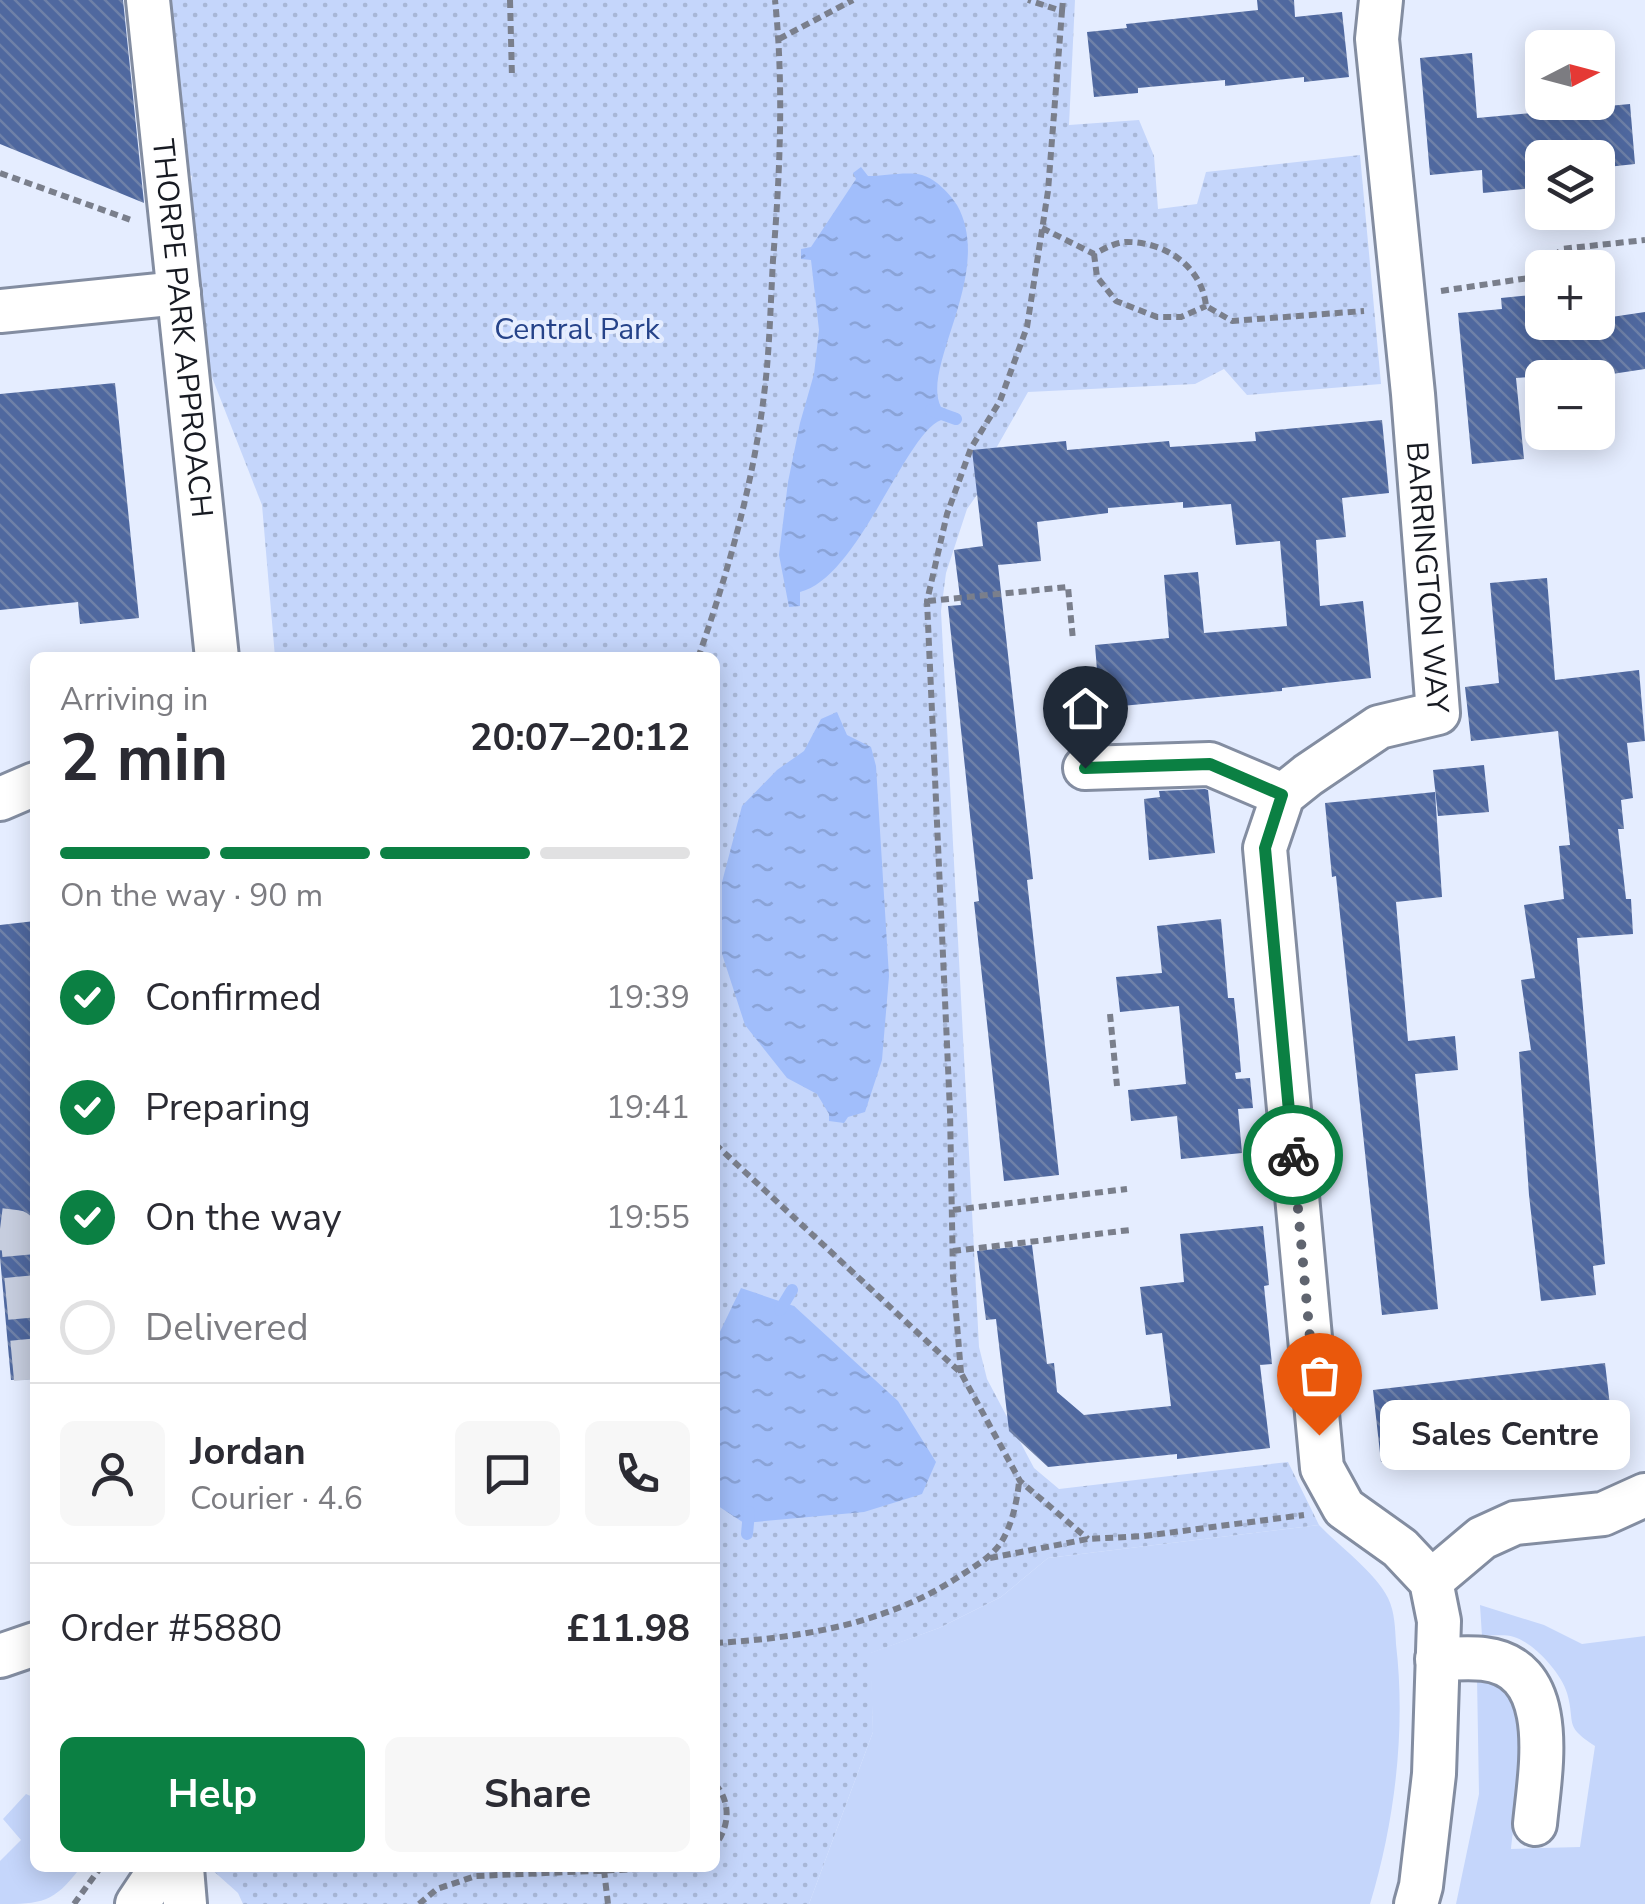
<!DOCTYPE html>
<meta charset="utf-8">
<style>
:root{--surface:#fff;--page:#f7f7f7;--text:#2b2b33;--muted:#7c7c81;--line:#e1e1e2;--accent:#0b8043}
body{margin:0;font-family:"Nunito Sans",sans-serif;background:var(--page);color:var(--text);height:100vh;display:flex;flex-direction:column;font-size:38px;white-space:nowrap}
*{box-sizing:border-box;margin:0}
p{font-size:32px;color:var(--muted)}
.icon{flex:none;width:55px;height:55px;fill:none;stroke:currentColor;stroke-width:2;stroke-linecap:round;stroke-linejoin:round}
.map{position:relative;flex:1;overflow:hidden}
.side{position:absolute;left:30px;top:652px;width:690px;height:1220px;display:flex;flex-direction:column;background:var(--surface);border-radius:15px;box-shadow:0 5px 25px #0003}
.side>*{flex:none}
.needle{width:65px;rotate:84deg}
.tools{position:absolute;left:1525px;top:30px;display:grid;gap:20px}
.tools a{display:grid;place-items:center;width:90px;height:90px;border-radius:15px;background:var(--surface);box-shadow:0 5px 25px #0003;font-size:50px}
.pin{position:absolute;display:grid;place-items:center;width:85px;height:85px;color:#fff;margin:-102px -42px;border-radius:50% 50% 50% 0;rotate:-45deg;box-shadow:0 0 10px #0007}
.pin .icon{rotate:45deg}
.courier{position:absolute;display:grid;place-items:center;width:100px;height:100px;margin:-50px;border:8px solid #0b8043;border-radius:50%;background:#fff;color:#222;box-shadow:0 2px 12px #0007}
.bubble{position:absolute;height:70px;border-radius:15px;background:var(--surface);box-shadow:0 5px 25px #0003;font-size:32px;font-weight:700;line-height:70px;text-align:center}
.summary em{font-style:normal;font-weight:700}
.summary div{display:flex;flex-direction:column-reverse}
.summary{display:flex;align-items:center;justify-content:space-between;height:170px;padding:0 30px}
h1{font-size:65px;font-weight:700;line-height:75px}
.bar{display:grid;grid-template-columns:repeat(4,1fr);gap:15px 10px;align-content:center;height:120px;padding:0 30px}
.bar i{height:12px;border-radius:8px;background:var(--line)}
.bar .on{background:var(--accent)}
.bar p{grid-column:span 4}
.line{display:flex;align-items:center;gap:25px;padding:0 30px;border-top:2px solid var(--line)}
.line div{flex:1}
.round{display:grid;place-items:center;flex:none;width:105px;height:105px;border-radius:15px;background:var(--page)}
ol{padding:0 30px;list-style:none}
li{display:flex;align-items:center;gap:30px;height:110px}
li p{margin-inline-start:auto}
li .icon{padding:10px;border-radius:50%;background:var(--accent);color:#fff;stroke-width:4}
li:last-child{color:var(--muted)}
li i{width:55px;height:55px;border:5px solid var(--line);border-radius:50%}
.cta{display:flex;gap:20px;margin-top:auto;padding:20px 30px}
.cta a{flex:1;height:115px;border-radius:15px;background:var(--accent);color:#fff;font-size:40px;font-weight:700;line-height:115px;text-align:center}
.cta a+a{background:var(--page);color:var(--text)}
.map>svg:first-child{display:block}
.green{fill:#c5d6fb}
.park{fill:url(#park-dots)}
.water{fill:url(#water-ripples)}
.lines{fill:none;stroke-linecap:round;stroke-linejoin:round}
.stream{stroke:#a1befb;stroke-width:12}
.building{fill:url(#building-back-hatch)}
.minor-tunnel{stroke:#c6cdde;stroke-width:42;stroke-dasharray:42 21;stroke-linecap:butt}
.minor-casing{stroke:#838da1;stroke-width:48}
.path{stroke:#7a7f8c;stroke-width:6;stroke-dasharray:8 5;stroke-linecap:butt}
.minor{stroke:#fff;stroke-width:42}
.done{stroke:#5f646f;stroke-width:10;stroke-dasharray:0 18}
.route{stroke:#0b8043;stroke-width:12}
.labels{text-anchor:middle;stroke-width:8;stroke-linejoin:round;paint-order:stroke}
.street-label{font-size:30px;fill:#171a22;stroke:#e5edff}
.park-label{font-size:30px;fill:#264389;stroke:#e5edff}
</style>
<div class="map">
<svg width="1645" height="1904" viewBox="0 0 1645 1904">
<defs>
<pattern id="park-dots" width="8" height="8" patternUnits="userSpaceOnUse" patternTransform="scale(2.5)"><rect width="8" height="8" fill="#c5d6fb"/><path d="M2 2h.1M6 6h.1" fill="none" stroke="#a8b7d7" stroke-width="1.8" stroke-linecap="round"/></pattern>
<pattern id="water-ripples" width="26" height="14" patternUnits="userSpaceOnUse" patternTransform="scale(2.5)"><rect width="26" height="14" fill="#a1befb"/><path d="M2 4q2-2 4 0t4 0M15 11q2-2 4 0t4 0" fill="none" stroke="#8aa3d7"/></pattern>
<pattern id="building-back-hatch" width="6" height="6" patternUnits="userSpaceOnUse" patternTransform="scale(2.5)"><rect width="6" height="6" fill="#4f689f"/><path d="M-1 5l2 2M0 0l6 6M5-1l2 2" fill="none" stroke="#6f81a8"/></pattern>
</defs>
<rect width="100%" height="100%" fill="#e5edff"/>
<!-- green -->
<path class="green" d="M1319 1525C1339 1546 1376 1573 1388 1598 1395 1612 1395 1629 1396 1644 1406 1729 1395 1821 1370 1904H809L873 1732 870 1653 939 1628 1001 1597 1048 1558Z
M1480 1605 1544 1625 1582 1644 1645 1636V1904H1456L1479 1794 1477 1677C1492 1680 1508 1683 1517 1699 1530 1721 1514 1819 1511 1849L1580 1847 1595 1746C1563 1725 1576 1724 1567 1693 1561 1673 1534 1643 1514 1637 1504 1634 1492 1636 1482 1636Z
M26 1794 35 1798V1868H80C54 1903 41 1904 0 1904V1861L21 1840 3 1819Z"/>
<!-- park -->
<path class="park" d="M140 0H1075L1069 125 1139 120 1154 156 1158 209 1197 204 1206 172 1360 155 1381 384 1247 395 1224 369 1195 384 1028 392 990 459 986 482 967 509 946 573 941 611 979 1347 987 1379 1034 1468 1059 1489 1288 1462 1319 1525 1048 1558 1001 1597 939 1628 871 1653 873 1732 809 1904H243L238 1893 210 1868H715V658L275 657 262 505 179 293 192 176 164 163Z"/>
<!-- water -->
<path class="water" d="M861 167 868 176C884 176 908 171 922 175 936 179 950 194 957 205 995 273 920 367 941 407L946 409 945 419C908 423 861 577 800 592V606L789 607 779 555 788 482 800 423 814 374 819 330 811 260 801 259V249L811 247 856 179 853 173Z
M837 712 847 735 871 747 876 766 889 976 882 1060 865 1112 848 1117 844 1123 829 1121V1114L817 1094 787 1078 745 1025 722 954V882L742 806 777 770 804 751 821 719Z
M741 1288 794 1306 898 1401 936 1462 922 1494 864 1512 744 1523 715 1504V1342Z"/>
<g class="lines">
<!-- stream -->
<path class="stream" d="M931 410 956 419
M780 1310 792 1290
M747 1534 749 1512"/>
</g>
<!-- building -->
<path class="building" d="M0 0H123L144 203 0 144Z
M1257 0H1294L1295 17 1342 12 1349 77 1304 82V77L1225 86V80L1138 88V93L1094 97 1087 32 1127 28 1126 24 1258 10Z
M1472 53 1477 118 1630 104 1635 164 1598 168V158H1532L1534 188 1483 193 1482 170 1430 175 1420 58Z
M1542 294V322H1598V319L1645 312V369L1612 374V370L1516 378 1524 459 1472 464 1458 313 1502 309 1501 298Z
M115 383 139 618 80 624 78 602 0 610V394Z
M1382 420 1389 493 1342 498 1346 537 1316 540 1320 606 1363 601 1371 678 1282 688V691L1100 708 1095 645 1169 638 1164 575 1198 572 1204 633 1287 626 1280 541 1236 545 1231 504 1183 508V502L1108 508V513L1037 522 1041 561 998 565 1033 879 1027 880 1059 1175 1004 1181 974 902 979 901 948 606 961 605 954 550 983 546 972 450 1066 441 1067 450 1169 441 1170 447 1256 441 1255 432Z
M1547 578 1555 680 1639 670 1645 741 1627 743 1633 798 1621 800 1624 829H1618L1626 899H1631L1633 934 1577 938 1605 1264 1593 1266 1596 1295 1541 1301 1529 1195 1519 1052 1531 1050 1521 980 1535 978 1524 905 1564 899 1559 846 1570 845 1558 731 1471 741 1465 687 1499 683 1490 583Z
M1484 765 1489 812 1438 816 1433 770Z
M1205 789 1208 790 1215 853 1149 860 1144 799 1160 797 1159 791Z
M1435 792 1442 897 1396 902 1408 1041 1455 1036 1458 1070 1415 1074 1438 1309 1382 1315 1336 876 1332 877 1325 803Z
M1221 919 1228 998H1234L1238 1036 1241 1072 1235 1073 1236 1079 1250 1078 1253 1108 1238 1109 1242 1153 1181 1159 1177 1116 1131 1121 1128 1090 1186 1084 1179 1006 1120 1012 1116 977 1162 973 1157 926Z
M35 921V1379L11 1380 0 1257V925Z
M1263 1226 1269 1285 1264 1286 1272 1364 1260 1365 1270 1448 1177 1459V1454L1048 1467 1009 1431 996 1319 986 1320 977 1251 1032 1245 1047 1364 1054 1363 1057 1392 1084 1415 1171 1406 1162 1333 1146 1335 1140 1287 1184 1282 1180 1234Z
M1605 1363 1612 1423 1465 1439 1467 1452 1381 1462 1373 1390Z"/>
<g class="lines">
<!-- minor-tunnel -->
<path class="minor-tunnel" d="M0 1229 16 1231 22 1241 35 1379"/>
<!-- minor casing -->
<g class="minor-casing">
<g id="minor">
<path id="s1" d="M148 0 217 658"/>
<path id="s2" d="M1381 0 1377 39 1413 394 1438 713 1379 727 1308 775 1283 795 1265 848 1322 1468 1344 1508 1400 1548 1431 1581 1439 1621 1434 1774 1421 1886 1416 1904"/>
<path d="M0 311 179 293"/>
<path d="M1085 768 1210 764 1283 795"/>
<path d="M0 799 35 784"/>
<path d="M1431 1581 1482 1538 1515 1523 1603 1514 1645 1495"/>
<path d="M0 1656 35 1644"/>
<path d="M1437 1659C1453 1659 1469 1657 1484 1659 1561 1668 1540 1771 1535 1824"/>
<path d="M182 1868 185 1904"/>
<path d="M137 1904 161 1868"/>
</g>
</g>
<!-- path -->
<path class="path" d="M510 0 512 78
M1062 11 1063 0
M779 39 853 0
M0 173 131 220
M1042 228 1094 254C1104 249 1114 243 1125 242 1164 241 1202 266 1206 306L1232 321 1364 311
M1094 254 1097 277 1116 301 1157 317H1181L1206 306
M1548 268 1561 249 1645 240
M1441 291 1542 276
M928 601 1068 587 1073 640
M698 658C731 564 758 467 767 367 770 332 771 296 773 260 780 174 784 86 775 0
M1110 1014 1117 1086
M715 1144 961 1373 1020 1481 1088 1539
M953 1210 1127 1189
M953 1251 1130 1230
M961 1373 953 1276 950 1111 927 601 947 514 971 448 1000 401 1027 327 1048 191 1062 11 1028 0
M990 1558 1088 1539 1144 1536 1304 1515
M715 1643C801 1638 887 1624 960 1576 975 1566 992 1557 1002 1541 1012 1524 1017 1502 1019 1482
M715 1784C731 1801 730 1827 715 1845
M604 1870 608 1904
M74 1904 100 1868
M419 1904 437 1889 476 1876 664 1868"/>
<!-- minor -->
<use href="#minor" class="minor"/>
</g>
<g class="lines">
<!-- done -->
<path class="done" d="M1293 1155 1319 1435"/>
<!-- route -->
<path class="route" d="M1085 768 1210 764 1282 795 1265 848 1293 1155"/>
</g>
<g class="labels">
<!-- street labels -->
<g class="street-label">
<text dy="10" stroke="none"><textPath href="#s1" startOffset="330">THORPE PARK APPROACH</textPath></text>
<text dy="10" stroke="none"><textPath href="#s2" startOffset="580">BARRINGTON WAY</textPath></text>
</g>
<!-- park labels -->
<g class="park-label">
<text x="577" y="339">Central Park</text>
</g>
</g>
</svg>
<div class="tools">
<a><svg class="needle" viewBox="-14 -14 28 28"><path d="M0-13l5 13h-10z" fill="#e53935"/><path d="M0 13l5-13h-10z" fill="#7c7c81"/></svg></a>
<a><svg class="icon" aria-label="layers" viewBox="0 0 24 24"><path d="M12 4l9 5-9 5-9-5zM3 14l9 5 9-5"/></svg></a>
<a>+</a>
<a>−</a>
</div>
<div class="pin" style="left:1319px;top:1435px;background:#ea580c"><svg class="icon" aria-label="bag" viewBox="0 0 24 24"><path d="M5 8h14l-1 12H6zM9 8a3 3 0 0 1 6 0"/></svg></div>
<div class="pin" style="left:1085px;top:768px;background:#1f2937"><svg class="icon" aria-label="home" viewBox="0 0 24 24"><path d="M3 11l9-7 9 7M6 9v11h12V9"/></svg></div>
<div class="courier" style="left:1293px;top:1155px"><svg class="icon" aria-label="bike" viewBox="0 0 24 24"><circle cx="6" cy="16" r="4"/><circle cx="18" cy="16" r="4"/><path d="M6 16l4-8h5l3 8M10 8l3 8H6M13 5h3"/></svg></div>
<div class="bubble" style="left:1380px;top:1400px;width:250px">Sales Centre</div>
<section class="side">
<div class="summary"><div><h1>2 min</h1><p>Arriving in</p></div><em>20:07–20:12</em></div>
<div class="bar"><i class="on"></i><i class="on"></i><i class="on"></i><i></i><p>On the way · 90 m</p></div>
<ol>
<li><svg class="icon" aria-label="check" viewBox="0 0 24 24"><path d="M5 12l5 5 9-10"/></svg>Confirmed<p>19:39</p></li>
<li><svg class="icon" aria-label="check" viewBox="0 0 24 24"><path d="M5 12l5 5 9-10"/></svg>Preparing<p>19:41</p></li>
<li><svg class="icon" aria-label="check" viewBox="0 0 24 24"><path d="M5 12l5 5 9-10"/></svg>On the way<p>19:55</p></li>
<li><i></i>Delivered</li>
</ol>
<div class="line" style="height:180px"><a class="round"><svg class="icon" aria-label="person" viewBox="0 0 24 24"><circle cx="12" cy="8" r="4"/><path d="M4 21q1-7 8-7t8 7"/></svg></a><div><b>Jordan</b><p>Courier · 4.6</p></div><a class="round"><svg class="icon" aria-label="chat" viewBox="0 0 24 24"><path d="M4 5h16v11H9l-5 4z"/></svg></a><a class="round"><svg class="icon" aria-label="phone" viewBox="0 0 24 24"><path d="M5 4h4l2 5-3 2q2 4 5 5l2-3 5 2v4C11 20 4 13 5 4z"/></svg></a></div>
<div class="line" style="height:130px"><div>Order #5880</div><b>£11.98</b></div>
<div class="cta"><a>Help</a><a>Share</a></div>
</section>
</div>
